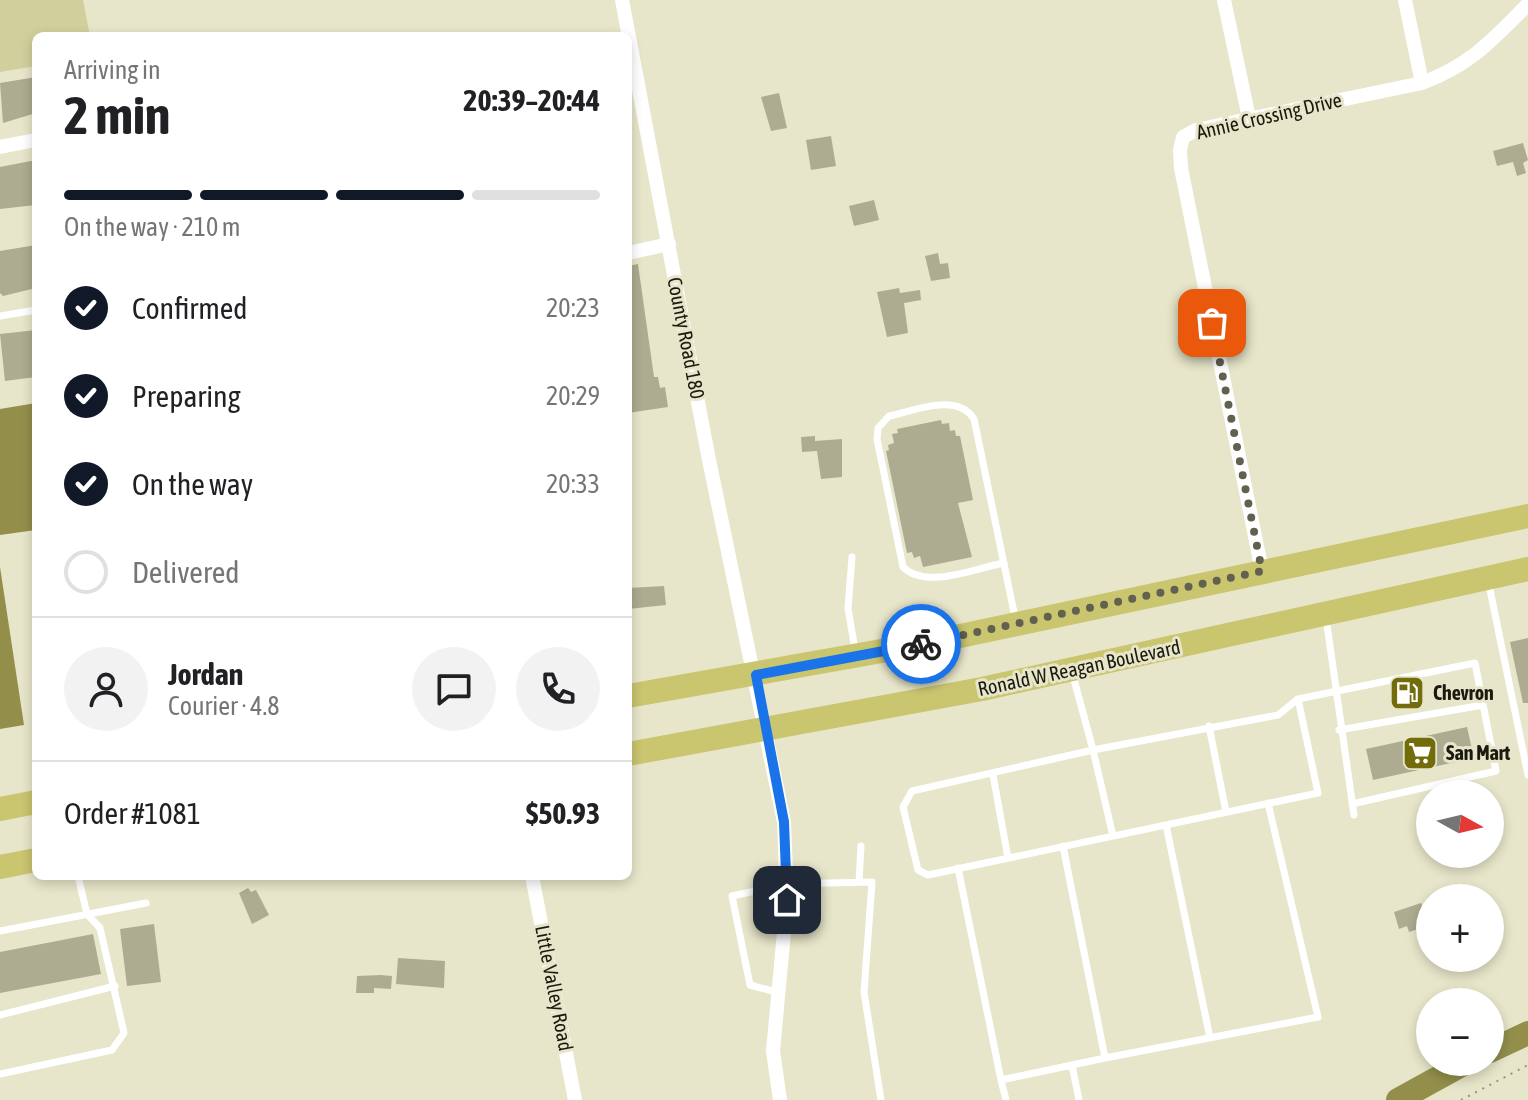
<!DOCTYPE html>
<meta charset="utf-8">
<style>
:root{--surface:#fff;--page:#f2f2f2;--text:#202124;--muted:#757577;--line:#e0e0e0;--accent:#111827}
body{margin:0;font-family:"Asap Condensed",sans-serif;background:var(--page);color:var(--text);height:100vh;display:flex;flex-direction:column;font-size:30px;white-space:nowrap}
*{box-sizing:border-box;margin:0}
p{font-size:26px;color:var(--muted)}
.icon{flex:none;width:44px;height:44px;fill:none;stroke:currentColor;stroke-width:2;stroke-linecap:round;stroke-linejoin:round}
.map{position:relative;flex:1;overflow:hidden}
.sheet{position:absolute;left:32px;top:32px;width:600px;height:848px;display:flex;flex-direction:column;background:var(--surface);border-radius:12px;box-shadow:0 4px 12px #0003}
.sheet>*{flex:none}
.needle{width:52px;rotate:98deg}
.tools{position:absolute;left:1416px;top:780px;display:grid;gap:16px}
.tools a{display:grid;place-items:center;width:88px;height:88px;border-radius:50%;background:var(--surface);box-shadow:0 4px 12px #0003;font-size:40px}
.pin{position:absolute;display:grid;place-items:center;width:68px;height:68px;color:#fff;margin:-34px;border-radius:16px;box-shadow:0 4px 12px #0006}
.courier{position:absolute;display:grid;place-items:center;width:80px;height:80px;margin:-40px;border:6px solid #1a73e8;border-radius:50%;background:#fff;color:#222;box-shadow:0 2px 10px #0007}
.headline em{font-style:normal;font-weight:700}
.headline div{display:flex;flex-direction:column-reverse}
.headline{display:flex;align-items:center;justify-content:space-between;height:136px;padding:0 32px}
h1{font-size:52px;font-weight:700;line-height:60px}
.bar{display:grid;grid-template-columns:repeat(4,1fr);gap:12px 8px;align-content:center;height:96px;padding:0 32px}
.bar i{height:10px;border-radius:6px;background:var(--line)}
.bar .selected{background:var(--accent)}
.bar p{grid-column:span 4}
.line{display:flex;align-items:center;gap:20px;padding:0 32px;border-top:2px solid var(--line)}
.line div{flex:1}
.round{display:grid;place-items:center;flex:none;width:84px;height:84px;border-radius:42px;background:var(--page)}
ol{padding:0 32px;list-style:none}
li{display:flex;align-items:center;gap:24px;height:88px}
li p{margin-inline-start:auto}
li .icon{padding:8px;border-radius:50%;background:var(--accent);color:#fff;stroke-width:4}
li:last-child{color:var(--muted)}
li i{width:44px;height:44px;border:4px solid var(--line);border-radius:50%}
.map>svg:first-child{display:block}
.green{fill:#d1d09c}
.water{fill:#938f4b}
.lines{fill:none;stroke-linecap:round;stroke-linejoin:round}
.river{stroke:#938f4b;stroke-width:24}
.building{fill:#adac91}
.path{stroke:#95947f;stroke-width:2;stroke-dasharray:2 6;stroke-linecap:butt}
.lane{stroke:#fff;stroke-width:7}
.street{stroke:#fff;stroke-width:14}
.primary{stroke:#cac56f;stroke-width:24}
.done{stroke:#626150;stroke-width:8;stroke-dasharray:0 14.4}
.route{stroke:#1a73e8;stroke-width:10}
.labels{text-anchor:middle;stroke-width:6;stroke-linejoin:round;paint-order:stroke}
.street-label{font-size:20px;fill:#1a1a0f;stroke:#e7e6ca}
.poi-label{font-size:20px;font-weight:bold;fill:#1a1a0f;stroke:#e7e6ca;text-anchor:start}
</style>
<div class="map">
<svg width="1528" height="1100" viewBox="0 0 1528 1100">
<rect width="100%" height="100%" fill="#e7e6ca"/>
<!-- green -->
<path class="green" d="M0 0H83L90 36H36V66L0 72Z"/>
<!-- water -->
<path class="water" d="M36 403V530L0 535V409Z
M0 567 24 725 0 729Z"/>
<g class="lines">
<!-- river -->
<path class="river" d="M1490 1051 1528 1033
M1398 1100 1467 1062"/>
</g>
<!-- building -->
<path class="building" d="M36 77V113L3 123 0 83Z
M779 93 787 128 771 131 761 97Z
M831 136 836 166 811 170 806 140Z
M1523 143 1528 160 1523 163 1526 173 1517 176 1513 162 1497 166 1493 151Z
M36 160V205L0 209V167Z
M874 200 879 220 854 226 849 206Z
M36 245V288L3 296 0 293V251Z
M938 253 940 264 948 263 950 278 931 281 925 256Z
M638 264 654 377H658L660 388 665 387 668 407 628 413V266Z
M899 288 900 293 920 290 921 300 904 303 908 333 887 337 877 292Z
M36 330V377L5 381 0 334Z
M941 420 942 424 949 423 950 431 955 430 956 436H960L973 500 958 503 972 557 923 567 920 556 914 558 912 552 907 553 886 451 889 450 888 445 894 443 892 434 898 433 897 429Z
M815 436V441L842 439V477L821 479 817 451 802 452 801 437Z
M664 586 666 605 628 609V588Z
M1528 638V703H1523L1510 642Z
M1467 727 1474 758 1373 780 1366 749Z
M248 888 251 892 256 890 269 915 252 924 239 893Z
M1421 903 1427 920 1420 922 1422 928 1409 932 1407 926 1399 929 1394 912Z
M154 924 161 982 127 986 120 929Z
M93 934 101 974 0 993V952Z
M398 958 445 961 444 988 396 984Z
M381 975 392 976 391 989 374 988V993H356L357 976Z"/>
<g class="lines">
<!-- path -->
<path class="path" d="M1461 1100 1528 1065"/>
<!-- lane -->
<path class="lane" d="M0 316 36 310
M852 557 848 608 855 650
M1004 563C975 568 926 590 903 567L877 439 878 428 889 416C914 411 957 392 974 419L1016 622
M1488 580 1528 775
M1326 618 1354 815
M1072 672 1093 750 1278 715 1298 699 1475 663 1496 771 1352 804
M1209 726 1226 812
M1339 730 1483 705
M993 775 1008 858
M1166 825 1210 1038
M1113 836 1093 750 912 791 903 807 918 870 928 875 1318 793 1298 699
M958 868 1001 1080 1105 1058 1063 846
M859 882 861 846
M0 931 146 903
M776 992 750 985 732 896 788 884 872 882 864 992 881 1100
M0 1015 115 986
M1105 1058 1318 1017 1268 803
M1072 1065 1079 1100
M0 1074 112 1050 124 1033 100 928 87 914 78 876
M1001 1080 1006 1100"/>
<!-- street -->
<path class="street" d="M622 0 709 460 784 822 787 900 773 1051 780 1100
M1224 0 1249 118
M1405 0 1422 83
M0 147 36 140
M628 253 669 244
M1262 571 1181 168 1180 150 1183 137 1196 130 1422 83C1471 65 1492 40 1528 4
M532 876 575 1100"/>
<!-- primary -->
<path class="primary" d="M628 696 932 642 1528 516
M628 754 982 689 1528 569
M0 809 36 802
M0 867 36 860"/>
</g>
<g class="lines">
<!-- done -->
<path class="done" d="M921 644 1262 571 1212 323"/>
<!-- route -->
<path class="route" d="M787 900 784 822 756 675 921 644"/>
</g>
<!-- icons -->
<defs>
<g id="fuel-square" transform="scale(1.8)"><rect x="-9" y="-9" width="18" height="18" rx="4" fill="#726d0a" stroke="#e7e6ca"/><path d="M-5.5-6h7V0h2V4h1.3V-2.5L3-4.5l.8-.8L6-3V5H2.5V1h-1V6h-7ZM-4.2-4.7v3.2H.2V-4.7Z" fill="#fff"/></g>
<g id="supermarket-square" transform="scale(1.8)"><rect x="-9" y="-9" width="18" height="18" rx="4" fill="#726d0a" stroke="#e7e6ca"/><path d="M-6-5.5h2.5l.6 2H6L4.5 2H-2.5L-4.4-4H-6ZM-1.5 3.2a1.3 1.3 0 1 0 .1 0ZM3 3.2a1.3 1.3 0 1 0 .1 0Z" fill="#fff"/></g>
</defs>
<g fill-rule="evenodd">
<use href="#fuel-square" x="1407" y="693"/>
<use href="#supermarket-square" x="1420" y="753"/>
</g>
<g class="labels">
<!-- street labels -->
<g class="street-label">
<text transform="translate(1269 116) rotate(-13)" y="7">Annie Crossing Drive</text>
<text transform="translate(686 338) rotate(79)" y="7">County Road 180</text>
<text transform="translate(1079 668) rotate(-12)" y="7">Ronald W Reagan Boulevard</text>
<text transform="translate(554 988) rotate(79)" y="7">Little Valley Road</text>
</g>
<!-- poi labels -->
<g class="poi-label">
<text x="1433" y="700">Chevron</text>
<text x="1446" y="760">San Mart</text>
</g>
</g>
</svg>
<div class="tools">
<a><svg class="needle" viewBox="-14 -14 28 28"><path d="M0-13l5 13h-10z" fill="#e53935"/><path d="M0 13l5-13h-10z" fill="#757577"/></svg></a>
<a>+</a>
<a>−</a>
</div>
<div class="pin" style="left:1212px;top:323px;background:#ea580c"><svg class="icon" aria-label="bag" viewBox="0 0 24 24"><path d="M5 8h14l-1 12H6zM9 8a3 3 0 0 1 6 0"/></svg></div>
<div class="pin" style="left:787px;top:900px;background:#1f2937"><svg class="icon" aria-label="home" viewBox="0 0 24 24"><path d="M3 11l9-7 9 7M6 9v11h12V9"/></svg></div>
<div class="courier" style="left:921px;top:644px"><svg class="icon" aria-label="bike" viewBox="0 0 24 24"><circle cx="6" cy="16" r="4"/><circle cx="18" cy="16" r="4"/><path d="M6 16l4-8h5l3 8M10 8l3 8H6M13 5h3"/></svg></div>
<section class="sheet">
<div class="headline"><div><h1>2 min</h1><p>Arriving in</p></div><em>20:39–20:44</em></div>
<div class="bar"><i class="selected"></i><i class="selected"></i><i class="selected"></i><i></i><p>On the way · 210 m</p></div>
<ol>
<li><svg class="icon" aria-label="check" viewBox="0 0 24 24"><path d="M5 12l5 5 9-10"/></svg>Confirmed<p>20:23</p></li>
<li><svg class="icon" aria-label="check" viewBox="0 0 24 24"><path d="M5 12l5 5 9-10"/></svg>Preparing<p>20:29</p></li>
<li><svg class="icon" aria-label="check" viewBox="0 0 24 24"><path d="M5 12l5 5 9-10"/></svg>On the way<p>20:33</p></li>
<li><i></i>Delivered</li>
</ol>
<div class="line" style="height:144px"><a class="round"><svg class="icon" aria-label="person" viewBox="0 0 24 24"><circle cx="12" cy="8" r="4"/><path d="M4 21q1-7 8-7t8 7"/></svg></a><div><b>Jordan</b><p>Courier · 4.8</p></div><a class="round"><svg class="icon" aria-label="chat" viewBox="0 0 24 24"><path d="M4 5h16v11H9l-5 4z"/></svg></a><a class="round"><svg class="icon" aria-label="phone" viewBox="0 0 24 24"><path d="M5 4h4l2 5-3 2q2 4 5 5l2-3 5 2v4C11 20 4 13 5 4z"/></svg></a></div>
<div class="line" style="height:104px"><div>Order #1081</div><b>$50.93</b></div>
</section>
</div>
